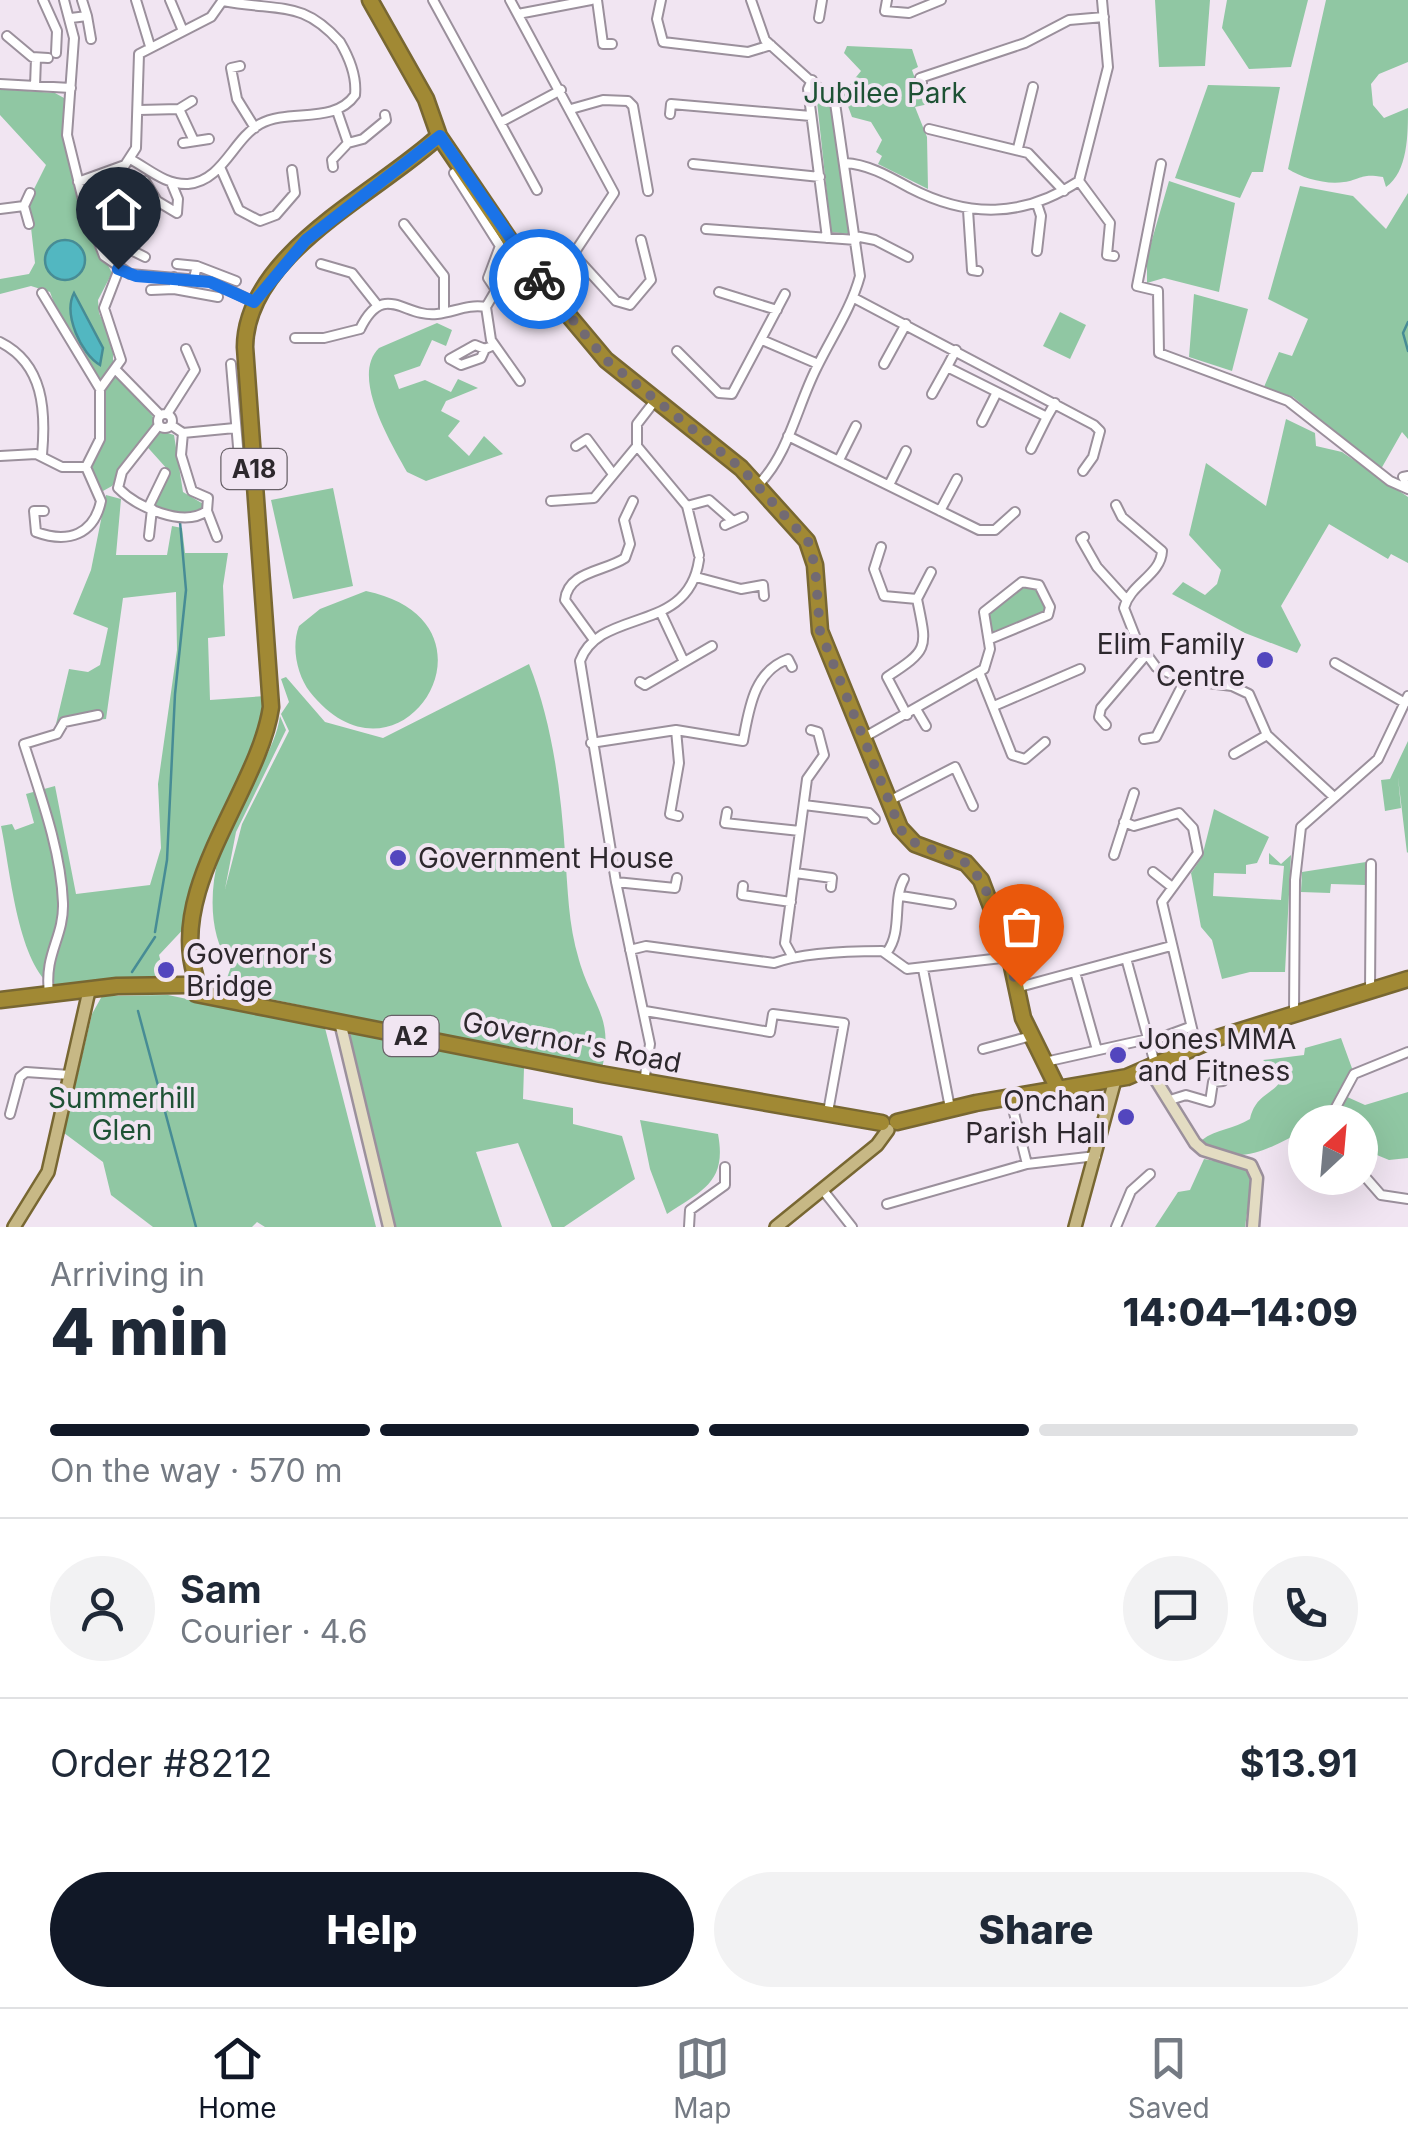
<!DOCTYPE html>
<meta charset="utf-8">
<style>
:root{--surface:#fff;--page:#f2f2f3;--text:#1f2937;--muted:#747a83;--line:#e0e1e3;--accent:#111827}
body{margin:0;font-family:Inter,sans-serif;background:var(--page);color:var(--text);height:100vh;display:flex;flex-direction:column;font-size:38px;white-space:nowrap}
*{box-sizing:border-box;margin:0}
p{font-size:32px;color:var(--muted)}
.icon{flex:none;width:55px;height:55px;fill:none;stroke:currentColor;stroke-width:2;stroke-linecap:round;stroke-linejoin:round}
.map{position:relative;height:1227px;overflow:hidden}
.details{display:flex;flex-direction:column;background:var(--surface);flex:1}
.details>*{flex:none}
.needle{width:65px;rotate:26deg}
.controls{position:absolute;left:1288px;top:1105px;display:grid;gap:20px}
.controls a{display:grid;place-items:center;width:90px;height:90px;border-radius:50%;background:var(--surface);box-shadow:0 10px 40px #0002;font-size:50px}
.pin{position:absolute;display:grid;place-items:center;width:85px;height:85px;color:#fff;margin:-102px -42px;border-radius:50% 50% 50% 0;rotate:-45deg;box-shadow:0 0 10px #0007}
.pin .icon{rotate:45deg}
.courier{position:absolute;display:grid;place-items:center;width:100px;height:100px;margin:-50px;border:8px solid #1a73e8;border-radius:50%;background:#fff;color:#222;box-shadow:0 2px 12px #0007}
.overview em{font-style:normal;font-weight:800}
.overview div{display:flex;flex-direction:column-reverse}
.overview{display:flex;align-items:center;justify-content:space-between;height:170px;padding:0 50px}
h1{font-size:65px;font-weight:800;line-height:75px}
.bar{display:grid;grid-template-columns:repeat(4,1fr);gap:15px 10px;align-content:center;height:120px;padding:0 50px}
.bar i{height:12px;border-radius:8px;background:var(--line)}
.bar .selected{background:var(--accent)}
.bar p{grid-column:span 4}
.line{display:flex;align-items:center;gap:25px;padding:0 50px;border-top:2px solid var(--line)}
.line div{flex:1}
.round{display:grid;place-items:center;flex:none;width:105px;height:105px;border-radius:52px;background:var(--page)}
.action{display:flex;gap:20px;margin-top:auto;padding:20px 50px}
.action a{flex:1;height:115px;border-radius:60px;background:var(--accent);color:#fff;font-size:40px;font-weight:800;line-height:115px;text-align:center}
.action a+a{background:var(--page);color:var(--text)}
.tabs{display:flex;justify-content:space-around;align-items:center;height:140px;border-top:2px solid var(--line);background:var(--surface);font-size:28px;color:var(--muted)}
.tabs a{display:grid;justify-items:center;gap:5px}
.tabs .selected{color:var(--accent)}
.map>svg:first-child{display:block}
.green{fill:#90c7a3}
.water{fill:#52b7c1;stroke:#478c95;stroke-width:2.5}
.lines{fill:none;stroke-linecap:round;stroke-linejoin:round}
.stream{stroke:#478c95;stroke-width:2.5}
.street-casing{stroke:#9b909c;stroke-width:12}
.secondary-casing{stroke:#9b909c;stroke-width:15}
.primary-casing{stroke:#786732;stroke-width:16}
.highway-casing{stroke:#786732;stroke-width:19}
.street{stroke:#fff;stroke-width:8}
.secondary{stroke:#e3dcc2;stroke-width:10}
.primary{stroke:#c7b885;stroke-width:11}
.highway{stroke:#a18934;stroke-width:14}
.done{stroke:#726a72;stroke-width:10;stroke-dasharray:0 18}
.route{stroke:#1a73e8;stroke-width:12}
.poi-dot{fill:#5346be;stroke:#f1e5f2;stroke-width:4}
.labels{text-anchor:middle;stroke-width:8;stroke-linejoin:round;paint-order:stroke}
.shield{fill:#f1e5f2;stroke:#686168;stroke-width:2.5}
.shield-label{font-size:25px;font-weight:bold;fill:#2d282d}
.park-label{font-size:28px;fill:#1e5235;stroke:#f1e5f2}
.poi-label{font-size:28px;fill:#2d282d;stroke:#f1e5f2;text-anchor:start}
.street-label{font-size:28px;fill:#2d282d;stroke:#f1e5f2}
</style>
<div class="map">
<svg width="1408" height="1227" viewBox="0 0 1408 1227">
<rect width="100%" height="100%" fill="#f1e5f2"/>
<!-- green -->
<path class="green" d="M1155 0H1210L1205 66 1159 67Z
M1227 0H1308L1291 67 1249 69 1222 28Z
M1326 0H1408V62L1379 74 1371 84 1373 105 1384 118 1408 108C1408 134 1408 172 1386 187L1383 177C1360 173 1363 179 1344 182 1326 185 1302 178 1288 169Z
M847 46 912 49 918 67 912 70 918 87 927 86 933 103 915 107 927 137 928 189 878 164 882 156 876 152 882 140 871 122 852 117 843 93 861 71 844 53Z
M1208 85 1280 87 1263 172H1252L1240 198 1175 178Z
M0 89 55 93 64 98C62 164 82 216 112 273L98 300 99 313 113 345V368L154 418 158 430 174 435 183 492 205 505 194 517 155 507 168 470 142 441 112 486 103 491 91 472C120 379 77 372 50 292L31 286 0 294V279L29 274 35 263 28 201 46 165 0 115Z
M816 92 834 111 850 234 831 232Z
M1169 181 1235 203 1219 292 1164 278 1147 283V257Z
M1300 186 1353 196 1386 229 1408 193V439L1402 432 1381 469 1293 397 1264 387 1279 352 1292 356 1308 319 1268 299Z
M1194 294 1248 309 1232 371 1189 357Z
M1060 312 1086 325 1070 359 1043 346Z
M437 323 452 330 446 346 432 340 420 366 394 375 399 389 425 380 451 392 458 379 478 388 446 401 441 411 460 421 448 436 469 456 484 436 503 454 426 481 407 472C391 443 350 376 379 348Z
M1286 419 1315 433 1316 446 1342 452 1408 497V563L1391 554 1388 559 1329 524 1281 606 1301 645 1297 653 1245 633 1172 594 1183 582 1205 595 1217 584 1221 570 1189 535 1206 463 1266 506Z
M333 488 353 586 293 599 271 500Z
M106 495 121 499 116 555H167L172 526 182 528 185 553H228L223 586 225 636 208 638 210 700 266 696 262 729 220 814 190 922 159 955 165 978 51 986C17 959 10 868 1 826L12 824 15 830 34 823 26 794 55 786 76 894 150 885 161 848 158 784 177 650 176 592 123 598 106 719 56 724 69 669 88 672 100 665 108 628 73 614 91 570Z
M1028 583 1037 586 1047 612 992 632 988 611Z
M366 591C515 622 400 805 310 692 297 675 291 647 299 626L320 609Z
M529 664C552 722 561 790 565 853 568 890 568 923 579 960 593 1008 614 1016 602 1069L223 989 231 967C201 924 212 862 233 816 248 783 275 752 280 716L286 730 236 832 225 889 242 824 289 731 281 714 289 702 281 679 286 677 325 722 383 738Z
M1408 741V852L1407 853 1398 777 1401 808 1385 811 1381 780 1390 779Z
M1214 809 1269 837 1257 863 1246 865V874L1214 873 1213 896 1281 900 1284 866 1269 864V853L1281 864 1291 855 1285 972H1250L1222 979 1212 940 1201 927 1191 873 1202 857Z
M1366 862 1365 885 1331 884 1330 893 1301 892 1302 872Z
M168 995 325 1028 376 1227H265L257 1222 252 1227H153L111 1195 103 1162 64 1133 92 1014 102 996Z
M354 1030 524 1068 523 1099 573 1108V1124L622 1136 635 1179 564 1227H552L518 1143 476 1152 502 1227H396L346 1040Z
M1341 1038 1353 1071 1321 1122H1305V1130C1274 1146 1233 1172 1202 1140 1216 1129 1234 1129 1250 1119 1256 1092 1276 1095 1284 1075L1263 1060 1304 1055 1305 1048Z
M1408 1092V1158L1389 1160 1360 1148V1122H1331L1345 1096 1365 1105Z
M640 1120 718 1134C727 1182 703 1190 667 1214L650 1169Z
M1204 1159 1247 1167 1252 1178 1245 1227H1155L1178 1192 1190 1190Z"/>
<!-- water -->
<path class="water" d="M45 260a20 20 0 1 1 40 0a20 20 0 1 1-40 0Z
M74 293 103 348 100 365C81 354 63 314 74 293Z"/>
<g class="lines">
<!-- stream -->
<path class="stream" d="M1408 322 1403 333 1408 351
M155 932 167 860 175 694 186 590 180 522
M132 972 155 937
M138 1011 196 1227"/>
<!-- street casing -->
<g class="street-casing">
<path id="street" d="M43 0 57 31 56 53
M64 0 74 38 67 135 84 204 104 256 130 274 210 281 254 302
M136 0 150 46
M170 0 183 31
M433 0 537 190
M510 0 614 193 549 291
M597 0 603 44H612
M661 0 657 19 663 42 748 52 771 45
M751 0 765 40 835 103 860 276C851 309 832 336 817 367 797 406 789 453 759 484
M887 0 885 11 909 13 941 0
M518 14 591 0
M87 16 91 39
M71 18 87 16 82 0
M819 18 822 0
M7 36 32 57 48 58
M240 66 231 68 237 99 255 128
M812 80 808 89 827 238
M922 83 920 78 1025 43 1069 20 1104 17
M0 84 71 88
M35 86 36 58
M179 109 194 141
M571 109 603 100 628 101 633 106 648 191
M139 110 179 109 192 101
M337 111 348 143 363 139 386 120 385 115
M670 114 671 104 811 116
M501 122 561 90
M929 129 1028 153 1064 191
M183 143 209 139
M1018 148 1033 87
M130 159C149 169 165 185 188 184 223 181 233 139 260 124 289 108 334 125 355 95 357 76 350 59 340 42 302 0 283 12 223 1
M845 163C868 164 890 177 910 188 968 218 1023 218 1079 181L1108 67 1102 0
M693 164 820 177
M1161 164 1137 286 1158 291 1159 353 1288 401 1390 481 1408 489
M220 167 239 210 260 221 276 215 295 193 292 170
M333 167 332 160 348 143
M454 173 500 246 488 278 496 290
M145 181 157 201 177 213 178 199 171 182
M1079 181 1110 223 1107 255 1114 256
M78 182 125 165 136 148 139 54 211 17 223 0
M97 200 107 231
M0 209 24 206
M968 210 972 270 978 271
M29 224 24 206 30 193
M404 224 444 276V312
M706 229 856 240
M96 236 107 231 119 244 145 257
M855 236 875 240 908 257
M1037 251 1041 216 1037 204
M574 255 616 301 630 305 651 280 641 240
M177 264 197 266
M321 264 352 273 378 306
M174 277V289L218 297
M194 278 197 266 236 281
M151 290 174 289
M719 292 777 310
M42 293 100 389
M854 298 1094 425 1100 431 1093 457 1083 471
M360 329C384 280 404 318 437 314 455 312 467 304 486 307
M295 338H324L360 329
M762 340 818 364
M0 342C44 364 46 411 42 455
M485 349 475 345 450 359 461 365 481 358 485 349 494 345
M956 350 947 367 997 392 982 422
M677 351 719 393 732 394 785 294
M231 364 241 482
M884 364 906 324
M117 371 160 415
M520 381 491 340 486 307 496 290 528 267
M997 392 1047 417 1055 403
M932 394 947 367
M654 402 637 424V446L687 506 699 555
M158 421a7 7 0 1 1 14 0a7 7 0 1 1-14 0Z
M167 414 195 370 186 349
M159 425 122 472 118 488C137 507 183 528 207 511L208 498 192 491 181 455 183 433
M171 425 183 433 235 428
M788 436 979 530H995L1015 512
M576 446 587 439 613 474
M1031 449 1047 417
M0 456 36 454 62 467H86L100 439V389L121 360 104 308 119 269
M839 460 856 426
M1408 476 1403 477 1408 485
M889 485 906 451
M551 501 594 498 637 446
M1116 505 1122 517 1162 551C1161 575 1130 584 1124 608L1137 641 1156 667 1185 680 1232 686 1249 694 1267 735 1334 797
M149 506 165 473
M687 506 709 500 733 521
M44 511H34L36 532C69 544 94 534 101 501L86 467
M207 511 217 537
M940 511 957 479
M725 525 743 517
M149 536 152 509
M1084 537 1081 539 1097 567 1126 599
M881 547 874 569 884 596 917 599C927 648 930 649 887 677L907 715
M696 577 741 589 763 585 764 596
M917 599 931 572
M661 613 684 662
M594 640 565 600C568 571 604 572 625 558L630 544 624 520 633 501
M1335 663 1405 703
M979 672 1012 755 1025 759 1045 742
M640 682 645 685 712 646
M994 706 1080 669
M916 709 926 726
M1106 725 1099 717 1101 708 1146 655
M676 730 679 763 670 814 678 816
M863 738 984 669 990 649 984 612 1022 582 1039 585 1050 607 1048 615 990 639
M1144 739 1156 737 1185 680
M591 743 676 730 743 741C749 710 753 672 788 659L792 667
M1234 754 1267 735
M889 801 955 767 973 806
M804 805 869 813 875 819
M727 812 725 823 800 831
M1124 822 1134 826 1179 813 1193 828 1198 853 1162 902 1196 1045
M1114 855 1134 793
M1153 872 1172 887
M795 873 832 878 831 887
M616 882 675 888 677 878
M743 886 742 895 791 902
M901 896 951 904
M630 950 646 946 774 963C802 953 849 951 882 951L907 969 1010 957
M887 952C903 931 892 900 904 879
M791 954 785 943 807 779 824 755 818 732 811 730
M1126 958 1155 1064
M923 969 950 1108
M1075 972 1097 1050
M1016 988 1171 946
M1370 990 1371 864
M49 993C44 953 64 938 63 903 61 850 40 794 24 744L57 734 64 722 98 715
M645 1011 770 1032 773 1014 844 1023 828 1112
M1294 1013 1295 880 1301 827 1378 759 1408 696
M1149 1042 1190 1027
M983 1049 1031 1036
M1045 1062 1148 1039
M644 1082 650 1044 616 882 580 661C600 607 688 635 699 560
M1010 1097 1027 1164
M1170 1100 1186 1095 1210 1102 1213 1082 1223 1081
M10 1114 20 1077 26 1072 70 1075
M1328 1122 1354 1074 1408 1052
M1360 1171 1381 1195 1408 1199
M822 1189 852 1227
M887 1204 1027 1164 1096 1156
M689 1227 690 1210 725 1185V1167
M1116 1227 1131 1191 1150 1174"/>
</g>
<!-- secondary casing -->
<g class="secondary-casing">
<path id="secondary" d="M340 1022 389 1227
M1149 1069 1195 1143 1203 1150 1251 1165 1257 1178 1253 1227"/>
</g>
<!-- primary casing -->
<g class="primary-casing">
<path id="primary" d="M14 1227 48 1172 89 991
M776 1227 877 1145 888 1130
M1075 1227 1115 1080"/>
</g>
<!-- highway casing -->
<g class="highway-casing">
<path id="highway" d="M370 0 426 99 439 136 528 267 606 360 741 468 807 541 815 565 820 631 900 828 915 844 966 863 981 880 1010 957 1023 1018 1058 1089
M195 975C168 886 259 789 271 707L245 347C246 253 378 193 439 136
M196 994 601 1074 882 1123
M0 1000 117 986 184 985
M897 1122 976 1103 1127 1077 1214 1039 1408 979"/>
</g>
<!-- street -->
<use href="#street" class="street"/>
<!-- secondary -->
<use href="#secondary" class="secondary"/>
<!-- primary -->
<use href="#primary" class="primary"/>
<!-- highway -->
<use href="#highway" class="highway"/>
</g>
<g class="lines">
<!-- done -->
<path class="done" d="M539 279 606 360 741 468 808 541 815 566 820 631 900 828C914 851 939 848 961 860 990 875 1011 956 1016 988L1021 986"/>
<!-- route -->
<path class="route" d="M118 269 136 276 210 282 254 302 306 240 440 136 539 279"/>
</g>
<!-- markers -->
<g class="poi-dot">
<circle cx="1265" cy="660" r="10"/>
<circle cx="398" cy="858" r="10"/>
<circle cx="166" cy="970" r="10"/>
<circle cx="1118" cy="1055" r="10"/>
<circle cx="1126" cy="1117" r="10"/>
</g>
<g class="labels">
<!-- shield labels -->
<g class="shield">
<rect x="221.5" y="449" width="65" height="40" rx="8"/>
<rect x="383.5" y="1016" width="55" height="40" rx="8"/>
</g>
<g class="shield-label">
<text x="254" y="478">A18</text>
<text x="411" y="1045">A2</text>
</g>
<!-- park labels -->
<g class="park-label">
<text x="885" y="103">Jubilee Park</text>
<text x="122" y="1108">Summerhill<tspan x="122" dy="32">Glen</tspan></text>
</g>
<!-- poi labels -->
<g class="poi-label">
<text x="1245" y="654" text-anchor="end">Elim Family<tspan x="1245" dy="32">Centre</tspan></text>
<text x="418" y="868">Government House</text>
<text x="186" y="964">Governor's<tspan x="186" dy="32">Bridge</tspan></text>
<text x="1138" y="1049">Jones MMA<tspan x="1138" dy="32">and Fitness</tspan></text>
<text x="1106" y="1111" text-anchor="end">Onchan<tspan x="1106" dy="32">Parish Hall</tspan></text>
</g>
<!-- street labels -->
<g class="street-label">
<text transform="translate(572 1042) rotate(11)" y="10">Governor's Road</text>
</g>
</g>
</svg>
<div class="controls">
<a><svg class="needle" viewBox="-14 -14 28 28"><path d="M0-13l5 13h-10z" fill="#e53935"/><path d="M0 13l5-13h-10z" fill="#747a83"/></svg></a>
</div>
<div class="pin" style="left:1021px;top:986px;background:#ea580c"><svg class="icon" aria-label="bag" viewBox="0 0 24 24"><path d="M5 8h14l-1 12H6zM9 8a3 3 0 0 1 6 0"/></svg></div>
<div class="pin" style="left:118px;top:269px;background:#1f2937"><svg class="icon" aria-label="home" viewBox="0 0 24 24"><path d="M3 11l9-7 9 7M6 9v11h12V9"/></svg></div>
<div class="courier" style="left:539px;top:279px"><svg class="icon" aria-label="bike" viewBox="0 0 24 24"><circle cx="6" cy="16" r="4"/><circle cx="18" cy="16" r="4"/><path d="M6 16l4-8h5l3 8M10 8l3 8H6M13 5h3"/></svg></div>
</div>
<section class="details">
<div class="overview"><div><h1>4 min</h1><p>Arriving in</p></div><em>14:04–14:09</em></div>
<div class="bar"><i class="selected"></i><i class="selected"></i><i class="selected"></i><i></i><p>On the way · 570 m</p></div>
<div class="line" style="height:180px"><a class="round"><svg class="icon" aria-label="person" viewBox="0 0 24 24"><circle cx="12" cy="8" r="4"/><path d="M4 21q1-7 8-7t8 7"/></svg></a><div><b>Sam</b><p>Courier · 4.6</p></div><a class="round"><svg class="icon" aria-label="chat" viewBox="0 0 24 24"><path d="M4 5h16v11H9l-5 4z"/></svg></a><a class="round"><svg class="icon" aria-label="phone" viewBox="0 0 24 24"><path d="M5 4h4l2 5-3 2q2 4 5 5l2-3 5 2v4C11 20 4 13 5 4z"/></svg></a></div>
<div class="line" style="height:130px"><div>Order #8212</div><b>$13.91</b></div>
<div class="action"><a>Help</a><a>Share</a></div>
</section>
<nav class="tabs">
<a class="selected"><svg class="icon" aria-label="home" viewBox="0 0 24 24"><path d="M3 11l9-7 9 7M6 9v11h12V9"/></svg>Home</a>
<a><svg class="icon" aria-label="map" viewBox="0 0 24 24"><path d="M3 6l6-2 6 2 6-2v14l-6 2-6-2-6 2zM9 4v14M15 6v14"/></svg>Map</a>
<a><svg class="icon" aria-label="saved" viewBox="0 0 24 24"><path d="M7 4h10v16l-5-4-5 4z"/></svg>Saved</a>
</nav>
